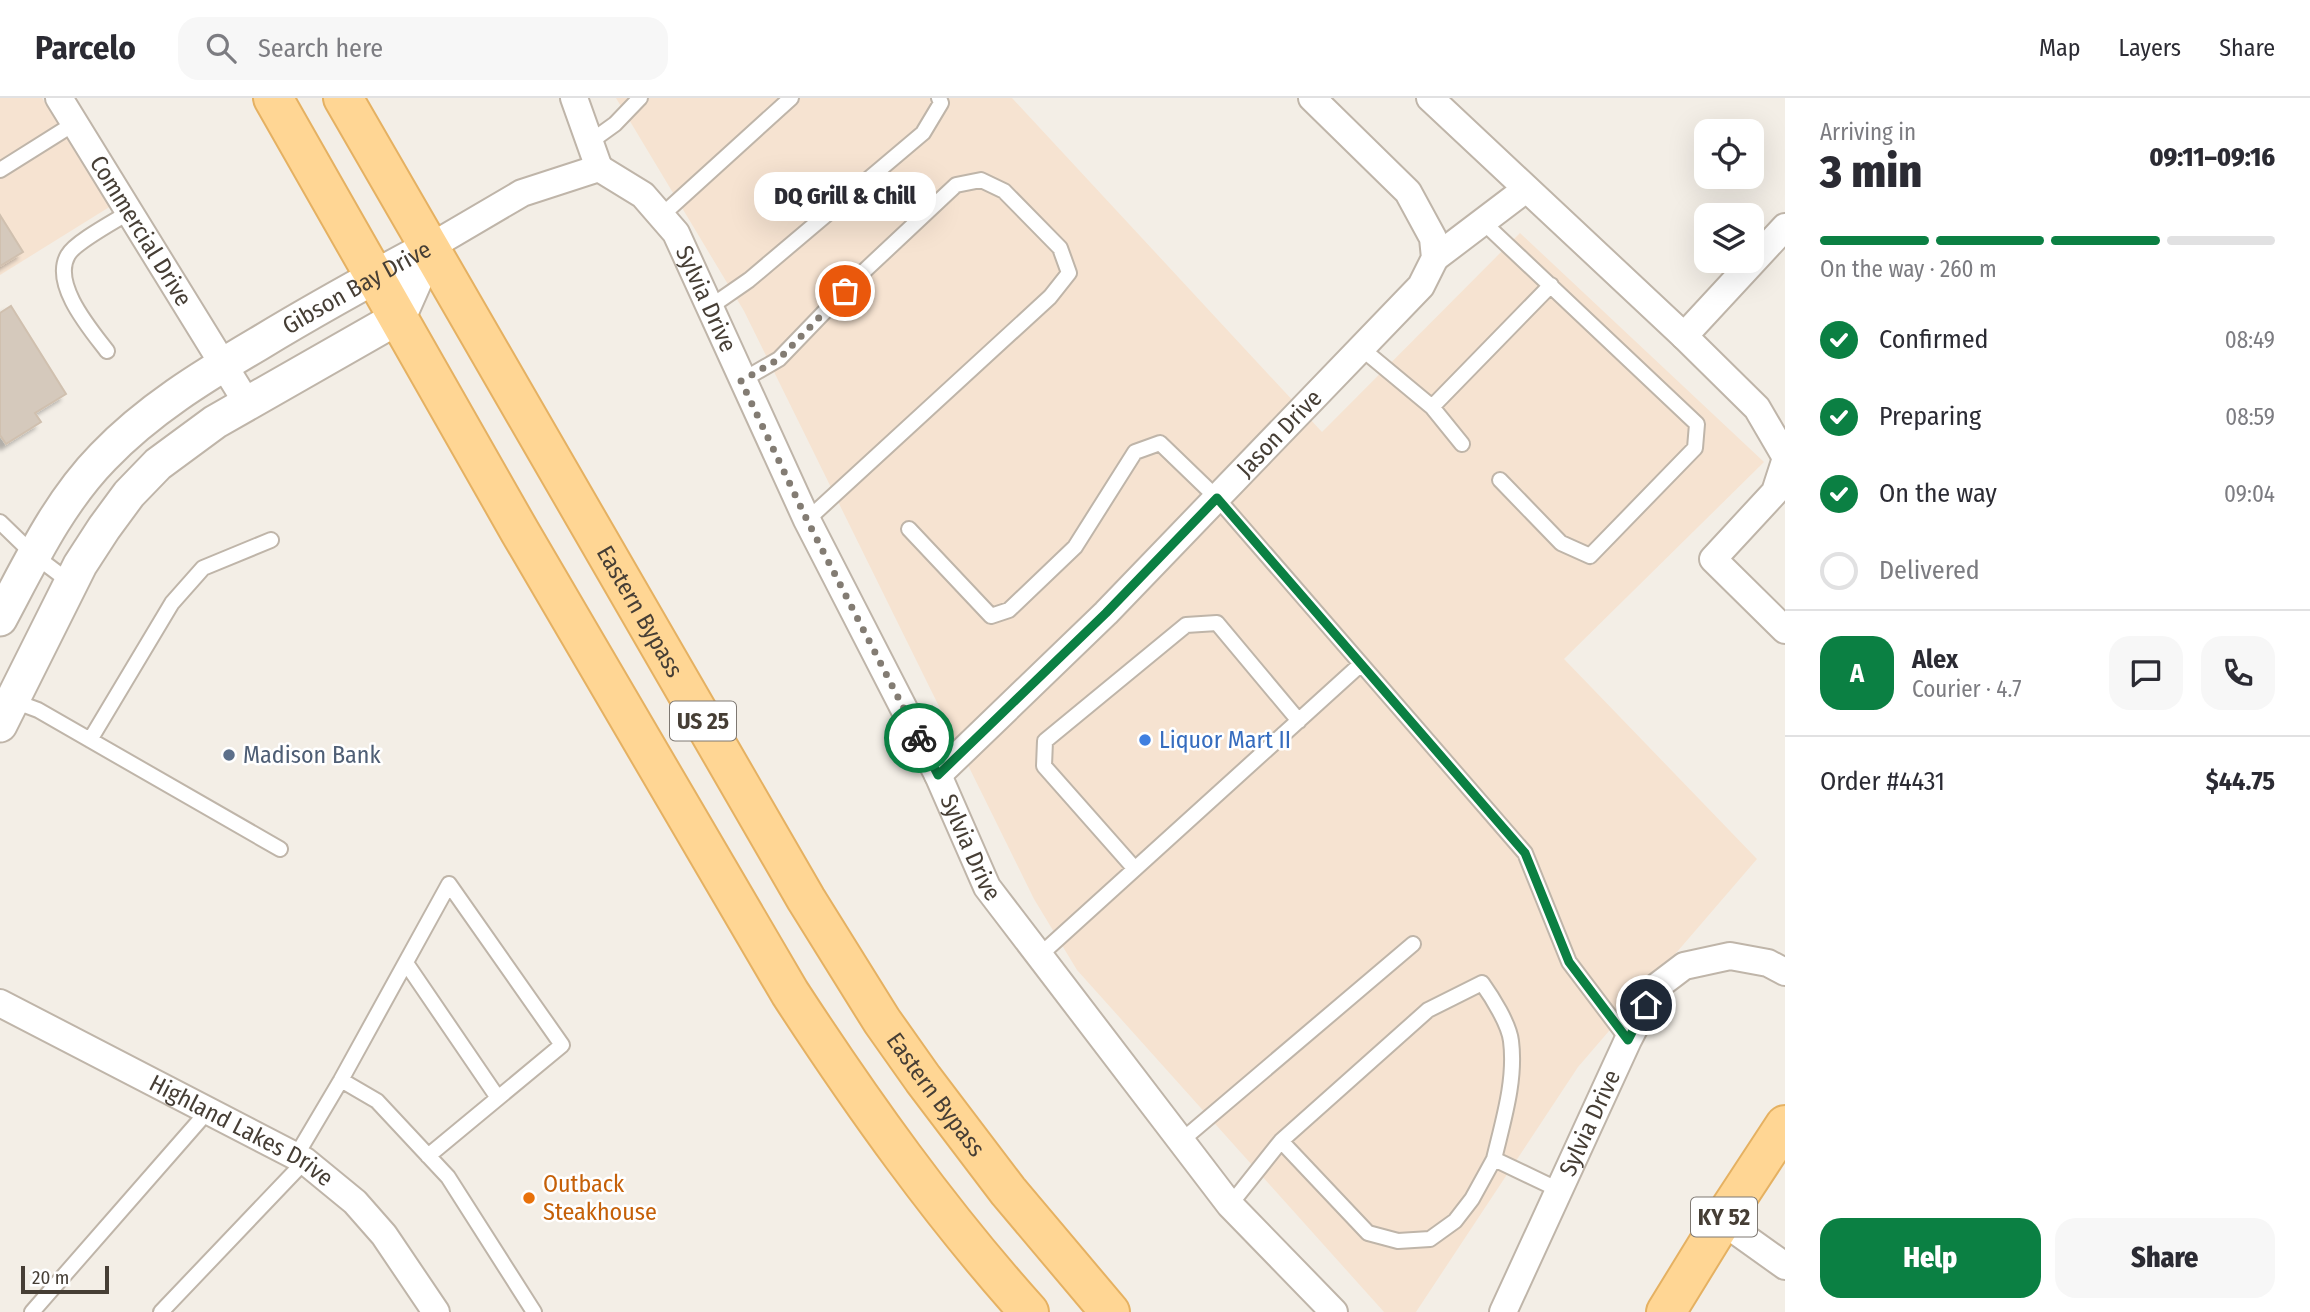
<!DOCTYPE html>
<meta charset="utf-8">
<style>
:root{--surface:#fff;--page:#f7f7f7;--text:#2b2b33;--muted:#7c7c81;--line:#e1e1e2;--accent:#0b8043}
body{margin:0;font-family:"Fira Sans Condensed",sans-serif;background:var(--page);color:var(--text);height:100vh;display:flex;flex-direction:column;font-size:26px;white-space:nowrap}
*{box-sizing:border-box;margin:0}
p{font-size:23px;color:var(--muted)}
.icon{flex:none;width:38px;height:38px;fill:none;stroke:currentColor;stroke-width:2;stroke-linecap:round;stroke-linejoin:round}
.map{position:relative;flex:1;overflow:hidden}
.panel{display:flex;flex-direction:column;background:var(--surface);width:525px}
.panel>*{flex:none}
.tools{position:absolute;left:1694px;top:21px;display:grid;gap:14px}
.tools a{display:grid;place-items:center;width:70px;height:70px;border-radius:14px;background:var(--surface);box-shadow:0 7px 28px #0002;font-size:35px}
.scale{position:absolute;left:21px;bottom:18px;width:88px;box-sizing:border-box;padding-left:7px;border:4px solid #463e35;border-top:0;font-size:19px;line-height:24px;white-space:nowrap;color:#463e35;-webkit-text-stroke:5px #fff;paint-order:stroke}
.pin{position:absolute;display:grid;place-items:center;width:60px;height:60px;color:#fff;margin:-30px;border:4px solid #fff;border-radius:50%;box-shadow:0 2px 7px #0007}
.courier{position:absolute;display:grid;place-items:center;width:70px;height:70px;margin:-35px;border:5px solid #0b8043;border-radius:50%;background:#fff;color:#222;box-shadow:0 2px 9px #0007}
.bubble{position:absolute;height:49px;border-radius:21px;background:var(--surface);box-shadow:0 7px 28px #0002;font-size:23px;font-weight:800;line-height:49px;text-align:center}
.summary em{font-style:normal;font-weight:800}
.summary div{display:flex;flex-direction:column-reverse}
.summary{display:flex;align-items:center;justify-content:space-between;height:119px;padding:0 35px}
h1{font-size:46px;font-weight:800;line-height:52px}
.bar{display:grid;grid-template-columns:repeat(4,1fr);gap:10px 7px;align-content:center;height:84px;padding:0 35px}
.bar i{height:9px;border-radius:5px;background:var(--line)}
.bar .on{background:var(--accent)}
.bar p{grid-column:span 4}
.line{display:flex;align-items:center;gap:18px;padding:0 35px;border-top:2px solid var(--line)}
.line div{flex:1}
.round{display:grid;place-items:center;flex:none;width:74px;height:74px;border-radius:21px;background:var(--page)}
ol{padding:0 35px;list-style:none}
li{display:flex;align-items:center;gap:21px;height:77px}
li p{margin-inline-start:auto}
li .icon{padding:7px;border-radius:50%;background:var(--accent);color:#fff;stroke-width:4}
li:last-child{color:var(--muted)}
li i{width:38px;height:38px;border:4px solid var(--line);border-radius:50%}
.primary-button{display:flex;gap:14px;margin-top:auto;padding:14px 35px}
.primary-button a{flex:1;height:80px;border-radius:21px;background:var(--accent);color:#fff;font-size:28px;font-weight:800;line-height:80px;text-align:center}
.primary-button a+a{background:var(--page);color:var(--text)}
header{display:flex;align-items:center;gap:42px;box-sizing:border-box;height:98px;padding:0 35px;background:var(--surface);border-bottom:2px solid var(--line)}
header strong{font-size:33px}
nav{display:flex;gap:38px;margin-inline-start:auto;font-size:24px}
.search{width:490px;height:63px;background:var(--page);display:flex;align-items:center;gap:18px;box-sizing:border-box;padding:0 24px;border-radius:21px;color:var(--muted);font-size:26px}
main{display:flex;flex:1;min-height:0}
.map>svg:first-child{display:block}
.commercial{fill:#f6e3d1}
.building{fill:#d5c9bc;stroke:#d0c0af;stroke-width:2;filter:url(#shadow)}
.lines{fill:none;stroke-linecap:round;stroke-linejoin:round}
.service-casing{stroke:#bfb5a9;stroke-width:18}
.minor-casing{stroke:#bfb5a9;stroke-width:30}
.tertiary-casing{stroke:#bfb5a9;stroke-width:37}
.primary-casing{stroke:#e5b162;stroke-width:42}
.service{stroke:#fff;stroke-width:14}
.minor{stroke:#fff;stroke-width:26}
.tertiary{stroke:#fff;stroke-width:33}
.primary{stroke:#ffd694;stroke-width:38}
.done{stroke:#837c73;stroke-width:7;stroke-dasharray:0 12.6}
.route{stroke:#0b8043;stroke-width:9}
.shop-dot{fill:#3f7fe0;stroke:#fff;stroke-width:2.5}
.service-dot{fill:#5c6f8a;stroke:#fff;stroke-width:2.5}
.food-dot{fill:#e8710a;stroke:#fff;stroke-width:2.5}
.labels{text-anchor:middle;stroke-width:5;stroke-linejoin:round;paint-order:stroke}
.shield{fill:#fff;stroke:#7e7872;stroke-width:2}
.shield-label{font-size:23px;font-weight:bold;fill:#463e35}
.street-label{font-size:24px;fill:#463e35;stroke:#fff}
.shop-label{font-size:24px;fill:#366cbe;stroke:#fff;text-anchor:start}
.service-label{font-size:24px;fill:#4e5e75;stroke:#fff;text-anchor:start}
.food-label{font-size:24px;fill:#c56008;stroke:#fff;text-anchor:start}
</style>
<header>
<strong>Parcelo</strong>
<div class="search"><svg class="icon" aria-label="search" viewBox="0 0 24 24"><circle cx="10" cy="10" r="6"/><path d="M15 15l6 6"/></svg>Search here</div>
<nav><a>Map</a><a>Layers</a><a>Share</a></nav>
</header>
<main>
<div class="map">
<svg width="1785" height="1214" viewBox="0 0 1785 1214">
<defs>
<filter id="shadow"><feDropShadow dx="-6" dy="6" stdDeviation="2" flood-color="#0004"/></filter>
</defs>
<rect width="100%" height="100%" fill="#f3eee6"/>
<!-- commercial -->
<path class="commercial" d="M0 0H42L111 108 0 177Z
M616 0H1012L1322 334 1520 135 1764 364 1564 561 1757 761 1578 969 1416 1214H1384L1077 872 1034 801 744 213Z"/>
<!-- building -->
<path class="building" d="M0 117 23 154 0 168Z
M11 208 66 296 35 315 41 324 6 346 0 337V215Z"/>
<g class="lines">
<!-- service casing -->
<g class="service-casing">
<path id="service" d="M590 44 615 26 640 0
M0 72 75 25
M661 118 791 0
M1484 125 1697 326 1695 350 1590 458 1561 445 1500 382
M710 209 749 182 923 35 941 5 939 0
M1361 250 1432 309
M107 253C91 232 51 186 68 157 75 144 117 122 131 113
M741 283 779 261 861 176 956 87 981 82 1004 93 1060 150 1069 175 1050 199 807 422
M1462 346 1432 309 1551 187
M0 424 34 457 71 485
M909 431 991 518 1009 512 1075 449 1135 354 1160 345 1217 400 1525 755 1569 864 1628 942
M11 602 38 612 280 751
M90 642 172 505 203 470 271 442
M1135 771 1044 668 1045 643 1186 527 1217 525 1299 623
M1040 857 1361 566
M406 865 498 1000
M341 982 449 786 562 947 428 1058
M1181 1043 1413 846
M1281 1043 1368 1135 1398 1143 1430 1141 1455 1123 1472 1101 1494 1061
M296 1058 341 982 377 1003 448 1079 534 1214
M1230 1107 1281 1043 1428 912 1482 885C1492 899 1509 926 1511 943 1516 982 1503 1023 1494 1061L1559 1092
M32 1214 207 1014
M161 1214 305 1063"/>
</g>
<!-- minor casing -->
<g class="minor-casing">
<g id="minor">
<path id="s1" d="M59 0 247 305"/>
<path d="M574 0 599 70"/>
<path d="M1430 0 1684 238 1785 129"/>
<path id="s2" d="M430 149 522 95 599 70 643 97 676 135 807 422 938 677 987 789 1230 1107 1334 1214"/>
<path d="M1435 160 1526 91"/>
<path d="M1684 238 1757 310 1785 358"/>
<path d="M1785 363 1775 394 1713 461 1785 532"/>
<path id="s3" d="M938 677 1106 515 1421 188 1435 160 1433 140 1408 94 1312 0"/>
<path id="s4" d="M0 905 305 1063 355 1104 384 1137 436 1214"/>
<path d="M1722 1123 1785 1168"/>
<path id="s5" d="M1503 1214 1628 942 1655 890 1684 868 1730 858 1768 865 1785 874"/>
</g>
</g>
<!-- tertiary casing -->
<g class="tertiary-casing">
<g id="tertiary">
<path id="s6" d="M0 521C30 465 58 405 103 359 148 312 202 279 258 246 314 212 372 180 430 149"/>
<path d="M0 627 80 467 104 430 129 396 158 366 215 324 399 219 430 149"/>
</g>
</g>
<!-- primary casing -->
<g class="primary-casing">
<g id="primary">
<path d="M273 0 520 434 790 895C863 1007 940 1115 1029 1214"/>
<path id="s7" d="M343 0 806 801 882 923 923 981 1008 1093 1110 1214"/>
<path d="M1666 1214 1722 1123 1785 1027"/>
</g>
</g>
<!-- service -->
<use href="#service" class="service"/>
<!-- minor -->
<use href="#minor" class="minor"/>
<!-- tertiary -->
<use href="#tertiary" class="tertiary"/>
<!-- primary -->
<use href="#primary" class="primary"/>
</g>
<g class="lines">
<!-- done -->
<path class="done" d="M845 193 779 261 741 283 807 422 919 640"/>
<!-- route -->
<path class="route" d="M919 640 938 677 1106 515 1217 400 1525 755 1569 864 1628 942 1646 907"/>
</g>
<!-- markers -->
<circle class="shop-dot" cx="1145" cy="642" r="7"/>
<circle class="service-dot" cx="229" cy="657" r="7"/>
<circle class="food-dot" cx="529" cy="1100" r="7"/>
<g class="labels">
<!-- shield labels -->
<g class="shield">
<rect x="670" y="603.5" width="66" height="39" rx="5"/>
<rect x="1691" y="1099.5" width="66" height="39" rx="5"/>
</g>
<g class="shield-label">
<text x="703" y="631">US 25</text>
<text x="1724" y="1127">KY 52</text>
</g>
<!-- street labels -->
<g class="street-label">
<text dy="8" stroke="none"><textPath href="#s1" startOffset="156">Commercial Drive</textPath></text>
<text dy="8" stroke="none"><textPath href="#s6" startOffset="499">Gibson Bay Drive</textPath></text>
<text dy="8" stroke="none"><textPath href="#s2" startOffset="362">Sylvia Drive</textPath></text>
<text dy="8" stroke="none"><textPath href="#s3" startOffset="483">Jason Drive</textPath></text>
<text dy="8" stroke="none"><textPath href="#s7" startOffset="593">Eastern Bypass</textPath></text>
<text dy="8" stroke="none"><textPath href="#s2" startOffset="971">Sylvia Drive</textPath></text>
<text dy="8" stroke="none"><textPath href="#s7" startOffset="1160">Eastern Bypass</textPath></text>
<text dy="8" stroke="none"><textPath href="#s5" startOffset="208">Sylvia Drive</textPath></text>
<text dy="8" stroke="none"><textPath href="#s4" startOffset="273">Highland Lakes Drive</textPath></text>
</g>
<!-- shop labels -->
<g class="shop-label">
<text x="1159" y="650">Liquor Mart II</text>
</g>
<!-- service labels -->
<g class="service-label">
<text x="243" y="665">Madison Bank</text>
</g>
<!-- food labels -->
<g class="food-label">
<text x="543" y="1094">Outback<tspan x="543" dy="28">Steakhouse</tspan></text>
</g>
</g>
</svg>
<div class="tools">
<a><svg class="icon" aria-label="locate" viewBox="0 0 24 24"><circle cx="12" cy="12" r="6"/><path d="M12 2v4M12 18v4M2 12h4M18 12h4"/></svg></a>
<a><svg class="icon" aria-label="layers" viewBox="0 0 24 24"><path d="M12 4l9 5-9 5-9-5zM3 14l9 5 9-5"/></svg></a>
</div>
<div class="scale">20 m</div>
<div class="pin" style="left:845px;top:193px;background:#ea580c"><svg class="icon" aria-label="bag" viewBox="0 0 24 24"><path d="M5 8h14l-1 12H6zM9 8a3 3 0 0 1 6 0"/></svg></div>
<div class="pin" style="left:1646px;top:907px;background:#1f2937"><svg class="icon" aria-label="home" viewBox="0 0 24 24"><path d="M3 11l9-7 9 7M6 9v11h12V9"/></svg></div>
<div class="courier" style="left:919px;top:640px"><svg class="icon" aria-label="bike" viewBox="0 0 24 24"><circle cx="6" cy="16" r="4"/><circle cx="18" cy="16" r="4"/><path d="M6 16l4-8h5l3 8M10 8l3 8H6M13 5h3"/></svg></div>
<div class="bubble" style="left:754px;top:74px;width:182px">DQ Grill &amp; Chill</div>
</div>
<section class="panel">
<div class="summary"><div><h1>3 min</h1><p>Arriving in</p></div><em>09:11–09:16</em></div>
<div class="bar"><i class="on"></i><i class="on"></i><i class="on"></i><i></i><p>On the way · 260 m</p></div>
<ol>
<li><svg class="icon" aria-label="check" viewBox="0 0 24 24"><path d="M5 12l5 5 9-10"/></svg>Confirmed<p>08:49</p></li>
<li><svg class="icon" aria-label="check" viewBox="0 0 24 24"><path d="M5 12l5 5 9-10"/></svg>Preparing<p>08:59</p></li>
<li><svg class="icon" aria-label="check" viewBox="0 0 24 24"><path d="M5 12l5 5 9-10"/></svg>On the way<p>09:04</p></li>
<li><i></i>Delivered</li>
</ol>
<div class="line" style="height:126px"><b class="round" style="background:var(--accent);color:#fff">A</b><div><b>Alex</b><p>Courier · 4.7</p></div><a class="round"><svg class="icon" aria-label="chat" viewBox="0 0 24 24"><path d="M4 5h16v11H9l-5 4z"/></svg></a><a class="round"><svg class="icon" aria-label="phone" viewBox="0 0 24 24"><path d="M5 4h4l2 5-3 2q2 4 5 5l2-3 5 2v4C11 20 4 13 5 4z"/></svg></a></div>
<div class="line" style="height:91px"><div>Order #4431</div><b>$44.75</b></div>
<div class="primary-button"><a>Help</a><a>Share</a></div>
</section>
</main>
